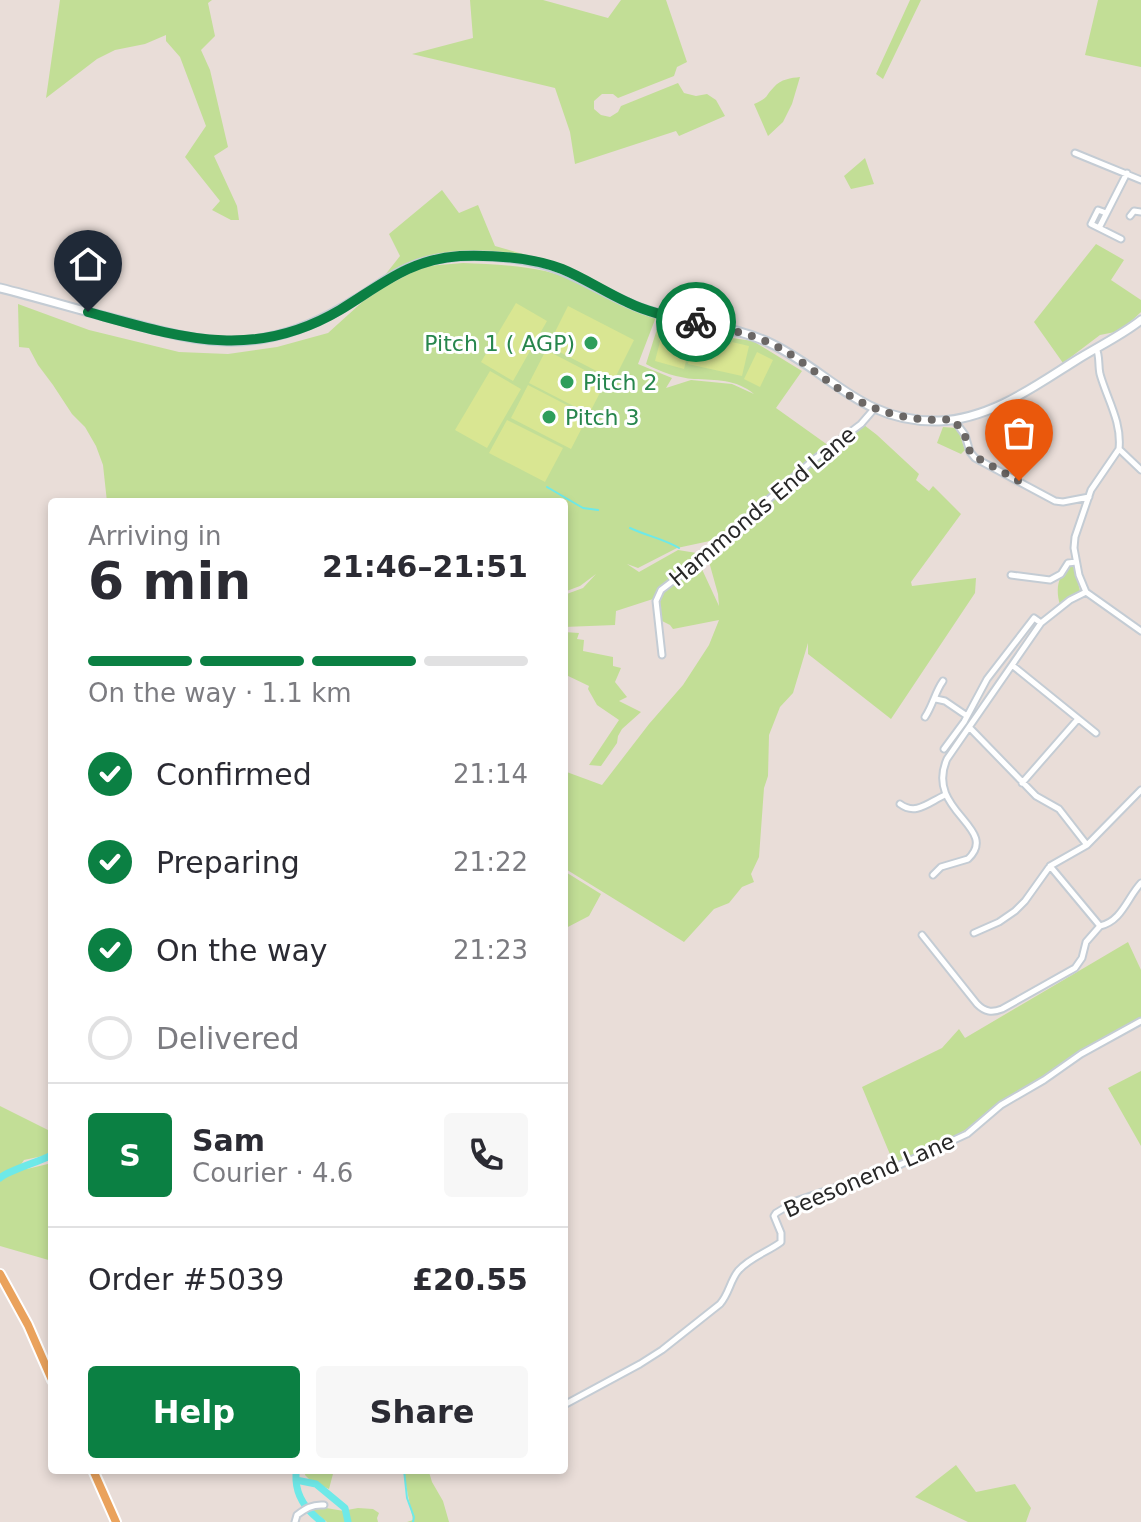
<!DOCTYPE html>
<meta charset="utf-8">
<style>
:root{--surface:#fff;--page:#f7f7f7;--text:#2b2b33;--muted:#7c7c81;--line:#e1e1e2;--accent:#0b8043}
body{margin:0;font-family:"DejaVu Sans",sans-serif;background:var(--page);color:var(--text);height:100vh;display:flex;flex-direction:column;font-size:30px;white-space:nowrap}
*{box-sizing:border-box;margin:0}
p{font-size:26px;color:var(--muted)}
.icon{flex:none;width:44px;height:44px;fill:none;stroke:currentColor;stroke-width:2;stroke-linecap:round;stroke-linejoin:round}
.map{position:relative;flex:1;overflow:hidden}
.sheet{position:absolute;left:48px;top:498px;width:520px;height:976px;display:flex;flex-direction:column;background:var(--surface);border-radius:8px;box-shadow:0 4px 12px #0003}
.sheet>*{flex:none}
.pin{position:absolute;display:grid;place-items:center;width:68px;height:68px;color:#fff;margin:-82px -34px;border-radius:50% 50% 50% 0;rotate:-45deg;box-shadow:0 0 8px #0007}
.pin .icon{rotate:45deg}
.courier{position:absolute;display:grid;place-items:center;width:80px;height:80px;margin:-40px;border:6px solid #0b8043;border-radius:50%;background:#fff;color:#222;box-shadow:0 2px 10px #0007}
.summary em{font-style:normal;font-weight:600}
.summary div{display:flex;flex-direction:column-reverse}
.summary{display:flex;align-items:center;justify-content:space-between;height:136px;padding:0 40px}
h1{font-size:52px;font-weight:600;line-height:60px}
.bar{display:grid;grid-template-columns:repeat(4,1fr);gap:12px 8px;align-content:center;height:96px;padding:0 40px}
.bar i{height:10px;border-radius:6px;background:var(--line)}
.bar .selected{background:var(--accent)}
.bar p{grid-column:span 4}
.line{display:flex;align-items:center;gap:20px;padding:0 40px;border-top:2px solid var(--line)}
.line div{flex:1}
.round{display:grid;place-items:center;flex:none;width:84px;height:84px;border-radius:8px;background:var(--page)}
ol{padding:0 40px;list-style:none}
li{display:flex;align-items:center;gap:24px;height:88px}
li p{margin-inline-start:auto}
li .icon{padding:8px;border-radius:50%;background:var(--accent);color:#fff;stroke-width:4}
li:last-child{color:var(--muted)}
li i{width:44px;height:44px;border:4px solid var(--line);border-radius:50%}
.action{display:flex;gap:16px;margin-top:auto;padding:16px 40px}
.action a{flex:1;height:92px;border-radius:8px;background:var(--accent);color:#fff;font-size:32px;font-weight:600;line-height:92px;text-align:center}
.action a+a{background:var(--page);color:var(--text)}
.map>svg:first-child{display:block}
.green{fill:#c2de96}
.pitch{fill:#d9e692}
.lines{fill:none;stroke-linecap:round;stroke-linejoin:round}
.stream{stroke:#6ee9e8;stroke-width:2}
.river{stroke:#6ee9e8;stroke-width:7}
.street-casing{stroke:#c4ccd4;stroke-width:9}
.secondary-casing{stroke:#c4ccd4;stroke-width:11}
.primary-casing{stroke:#fff;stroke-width:12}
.street{stroke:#fff;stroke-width:5}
.secondary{stroke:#fff;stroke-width:7}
.primary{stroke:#eaa25c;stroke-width:8}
.done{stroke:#6b6765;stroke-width:8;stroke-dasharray:0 14.4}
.route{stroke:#0b8043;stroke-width:10}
.leisure-dot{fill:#2e9e5b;stroke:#fff;stroke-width:3}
.labels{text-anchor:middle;stroke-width:6;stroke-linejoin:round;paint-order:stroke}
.leisure-label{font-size:22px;fill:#27864d;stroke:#fff;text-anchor:start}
.street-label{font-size:22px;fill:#272727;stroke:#fff}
</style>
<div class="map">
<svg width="1141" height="1522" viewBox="0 0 1141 1522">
<rect width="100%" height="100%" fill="#e9ddd8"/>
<!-- green -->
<path class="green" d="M60 0H212L208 3 215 36 201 50 210 70 228 147 214 156 237 206 239 220H231L212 210 220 201 185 157 206 126 180 57 166 41V35L145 44 115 50 97 59 46 98Z
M470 0H543L608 18 621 0H666L687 62 677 67 674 76 618 98 613 94H602L594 101V109L601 115 610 117 618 112 621 106 678 83 684 93 696 96 707 94 716 100 725 116 679 136 676 131 575 164 570 132 555 88 412 54 473 38Z
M910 0H921L883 79 876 74Z
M1098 0H1141V67L1085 55Z
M800 77 792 104 783 122 768 136 754 104C770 97 764 97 774 87 781 79 791 78 800 77Z
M865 158 874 184 851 189 844 176Z
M442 190 459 213 478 205 495 246 537 258 480 254 399 269 385 275 400 256 389 234Z
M1096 244 1124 260 1111 280 1141 300V312L1125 327 1115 332 1100 335 1063 363 1034 322Z
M463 263C490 264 518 265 545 271 583 280 620 301 656 317L638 364 672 378 666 388 691 380 732 384 754 394C736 379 716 380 694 379 679 378 660 372 646 364L657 329 658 318 711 335 753 341 802 371 776 408 832 448 846 440 864 425 877 435 919 474 916 480 929 491 933 486 961 514 911 582 912 586 976 578 975 593 891 719 808 654V643L793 693 780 707 769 735 768 776 764 788 759 857 751 874 754 882 742 887 729 903 714 909 684 942 564 868V771L602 785 649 724 683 685 709 645 719 620 673 629 670 625 660 620 658 603 661 593 700 565 719 606 718 594 706 551 719 539 677 548 638 568 627 564 639 572 678 550 703 554 661 587 653 599 616 611 615 625 564 627V595L583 588 596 574 580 586 564 592V502H107L103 465 96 446 85 427 72 414 53 385 38 365 29 348 19 347 18 304 89 330 179 352 228 354 277 347 328 333 370 295 409 274 427 266Z
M943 427 956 428 958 430 965 450 961 454 937 443Z
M1072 565 1074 566 1080 591 1079 593 1060 605C1055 588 1058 574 1072 565Z
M564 632 579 633 577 639 584 640 583 651 613 657V666L621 668 615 682 627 697 619 701 641 712 622 729 618 736 617 743 601 766 589 765 619 720 597 705 588 689 589 686 564 674Z
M564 871 601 894 589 916 564 929Z
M1128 942 1141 970V1018L1069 1058 1047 1074 1001 1102 969 1128 922 1153 894 1164 862 1087 942 1048 959 1029 965 1038Z
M1141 1071V1146L1108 1088Z
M0 1106 52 1132V1154L24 1160 20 1166 27 1169 52 1163V1261L0 1246Z
M956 1465 976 1492 1015 1484 1031 1508 1026 1522H968L915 1497Z
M306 1470H334L329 1489 311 1481 305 1475Z
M403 1470 429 1472 432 1482 443 1501 449 1522H407L413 1520Z
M320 1507 344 1511 347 1522H327L310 1508Z
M358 1508 373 1509 379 1513 377 1518 378 1522H349L347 1510Z"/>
<!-- pitch -->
<path class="pitch" d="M516 303 547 321 513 381 481 362Z
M568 306 634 340 614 380 548 346Z
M664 326 693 333 684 369 655 361Z
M695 335 731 344 732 342 749 346 742 376 688 364Z
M546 350 606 381 589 414 529 383Z
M757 352 773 360 760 387 744 379Z
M490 371 521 389 487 448 455 430Z
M528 385 588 416 571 449 511 418Z
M507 420 563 448 545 482 489 453Z"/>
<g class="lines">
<!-- stream -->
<path class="stream" d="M547 487 583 508 598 510
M630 528C647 536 664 539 679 548
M404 1470 407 1498 414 1517 413 1522"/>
<!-- river -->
<path class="river" d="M0 1178C7 1171 38 1162 50 1156L52 1157
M296 1470V1480L316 1484 345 1508 348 1522
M296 1480C297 1498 307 1511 322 1522"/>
<!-- street casing -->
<g class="street-casing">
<path id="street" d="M1075 153 1141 180
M1106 213 1098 210 1091 224 1121 239
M1130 216 1134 211 1141 212
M1099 228 1127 173
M1096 348C1100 356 1098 365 1100 374 1107 399 1122 422 1119 449L1091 490 1075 537 1074 548 1079 575 1086 592 1141 631
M954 420 965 435 970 452 975 458 1055 501 1063 502 1089 497
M1119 449 1141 470
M1011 575 1050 580 1061 574 1068 563 1076 562
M662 655 656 601 661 590 699 561 812 461 861 424 874 409
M1012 665 1096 733
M936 699 945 701 967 716
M925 717C933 705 935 692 943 681
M969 727 1036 796 1059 809 1087 845
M944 749 964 722 987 679 1034 618 1041 623
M1022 783 1078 719
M900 804C916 816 929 802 945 795
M1050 866 1100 926C1122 921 1127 898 1141 883
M933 875 941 867 968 859C1001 828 924 811 947 759L1041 623 1070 600 1086 592
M974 933 999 922 1015 911 1025 901 1050 866 1087 845 1141 790
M922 935 977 1004C985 1012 992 1013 1002 1009L1075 968 1082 958 1086 942 1100 926
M564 1405 640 1364 662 1350 720 1304C729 1294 730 1281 738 1271 750 1257 768 1252 781 1242V1233L774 1216 776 1213 796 1201 893 1168 967 1134 1001 1105 1044 1080 1081 1054 1141 1021
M295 1522 297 1515C305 1509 312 1504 324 1505"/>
</g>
<!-- secondary casing -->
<g class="secondary-casing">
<path id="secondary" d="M0 288C40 298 79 310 119 320 167 333 215 348 265 338 298 332 327 318 355 300 373 289 389 276 408 268 444 252 486 254 524 260 570 267 601 294 643 309 686 324 733 324 774 345 833 375 864 423 939 421 991 419 1035 386 1078 359 1099 346 1122 335 1141 320"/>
</g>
<!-- primary casing -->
<g class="primary-casing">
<path id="primary" d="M0 1274 28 1325 52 1380
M93 1470 116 1522"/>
</g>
<!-- street -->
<use href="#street" class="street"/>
<!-- secondary -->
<use href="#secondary" class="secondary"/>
<!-- primary -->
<use href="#primary" class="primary"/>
</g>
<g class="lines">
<!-- done -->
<path class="done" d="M696 322C723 328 749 333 774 345 796 356 816 373 836 387 872 412 910 423 953 419L965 435 967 446 972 455 1019 481"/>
<!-- route -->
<path class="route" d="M88 312C179 337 252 362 340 310 381 285 410 259 460 256 493 255 531 257 562 269 584 278 605 292 627 302 649 313 672 317 696 322"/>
</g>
<!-- markers -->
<g class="leisure-dot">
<circle cx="591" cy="343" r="8"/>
<circle cx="567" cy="382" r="8"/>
<circle cx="549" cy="417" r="8"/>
</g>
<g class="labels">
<!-- leisure labels -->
<g class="leisure-label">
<text x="575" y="351" text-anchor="end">Pitch 1 ( AGP)</text>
<text x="583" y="390">Pitch 2</text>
<text x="565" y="425">Pitch 3</text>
</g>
<!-- street labels -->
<g class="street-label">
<text transform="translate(762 506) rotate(-40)" y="8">Hammonds End Lane</text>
<text transform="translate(869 1175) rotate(-23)" y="8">Beesonend Lane</text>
</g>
</g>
</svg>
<div class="pin" style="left:1019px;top:481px;background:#ea580c"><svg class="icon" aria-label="bag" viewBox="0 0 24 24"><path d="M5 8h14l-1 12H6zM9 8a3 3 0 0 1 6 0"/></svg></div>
<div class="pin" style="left:88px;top:312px;background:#1f2937"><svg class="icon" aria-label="home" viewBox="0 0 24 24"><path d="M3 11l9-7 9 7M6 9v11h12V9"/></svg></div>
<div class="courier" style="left:696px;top:322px"><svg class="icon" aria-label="bike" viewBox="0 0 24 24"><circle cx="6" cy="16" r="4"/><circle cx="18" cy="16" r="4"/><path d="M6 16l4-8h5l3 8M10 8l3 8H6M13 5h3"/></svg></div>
<section class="sheet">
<div class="summary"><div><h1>6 min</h1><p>Arriving in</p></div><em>21:46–21:51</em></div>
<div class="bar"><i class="selected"></i><i class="selected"></i><i class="selected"></i><i></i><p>On the way · 1.1 km</p></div>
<ol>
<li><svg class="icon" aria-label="check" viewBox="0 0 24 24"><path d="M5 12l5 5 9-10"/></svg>Confirmed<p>21:14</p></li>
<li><svg class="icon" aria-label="check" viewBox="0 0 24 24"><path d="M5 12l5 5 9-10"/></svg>Preparing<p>21:22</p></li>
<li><svg class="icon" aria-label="check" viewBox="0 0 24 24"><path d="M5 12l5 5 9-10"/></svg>On the way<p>21:23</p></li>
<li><i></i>Delivered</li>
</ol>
<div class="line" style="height:144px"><b class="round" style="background:var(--accent);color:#fff">S</b><div><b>Sam</b><p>Courier · 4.6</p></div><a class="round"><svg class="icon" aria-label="phone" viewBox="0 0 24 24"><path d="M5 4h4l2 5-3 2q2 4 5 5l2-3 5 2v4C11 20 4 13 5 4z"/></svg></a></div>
<div class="line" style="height:104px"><div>Order #5039</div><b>£20.55</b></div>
<div class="action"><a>Help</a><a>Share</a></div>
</section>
</div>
